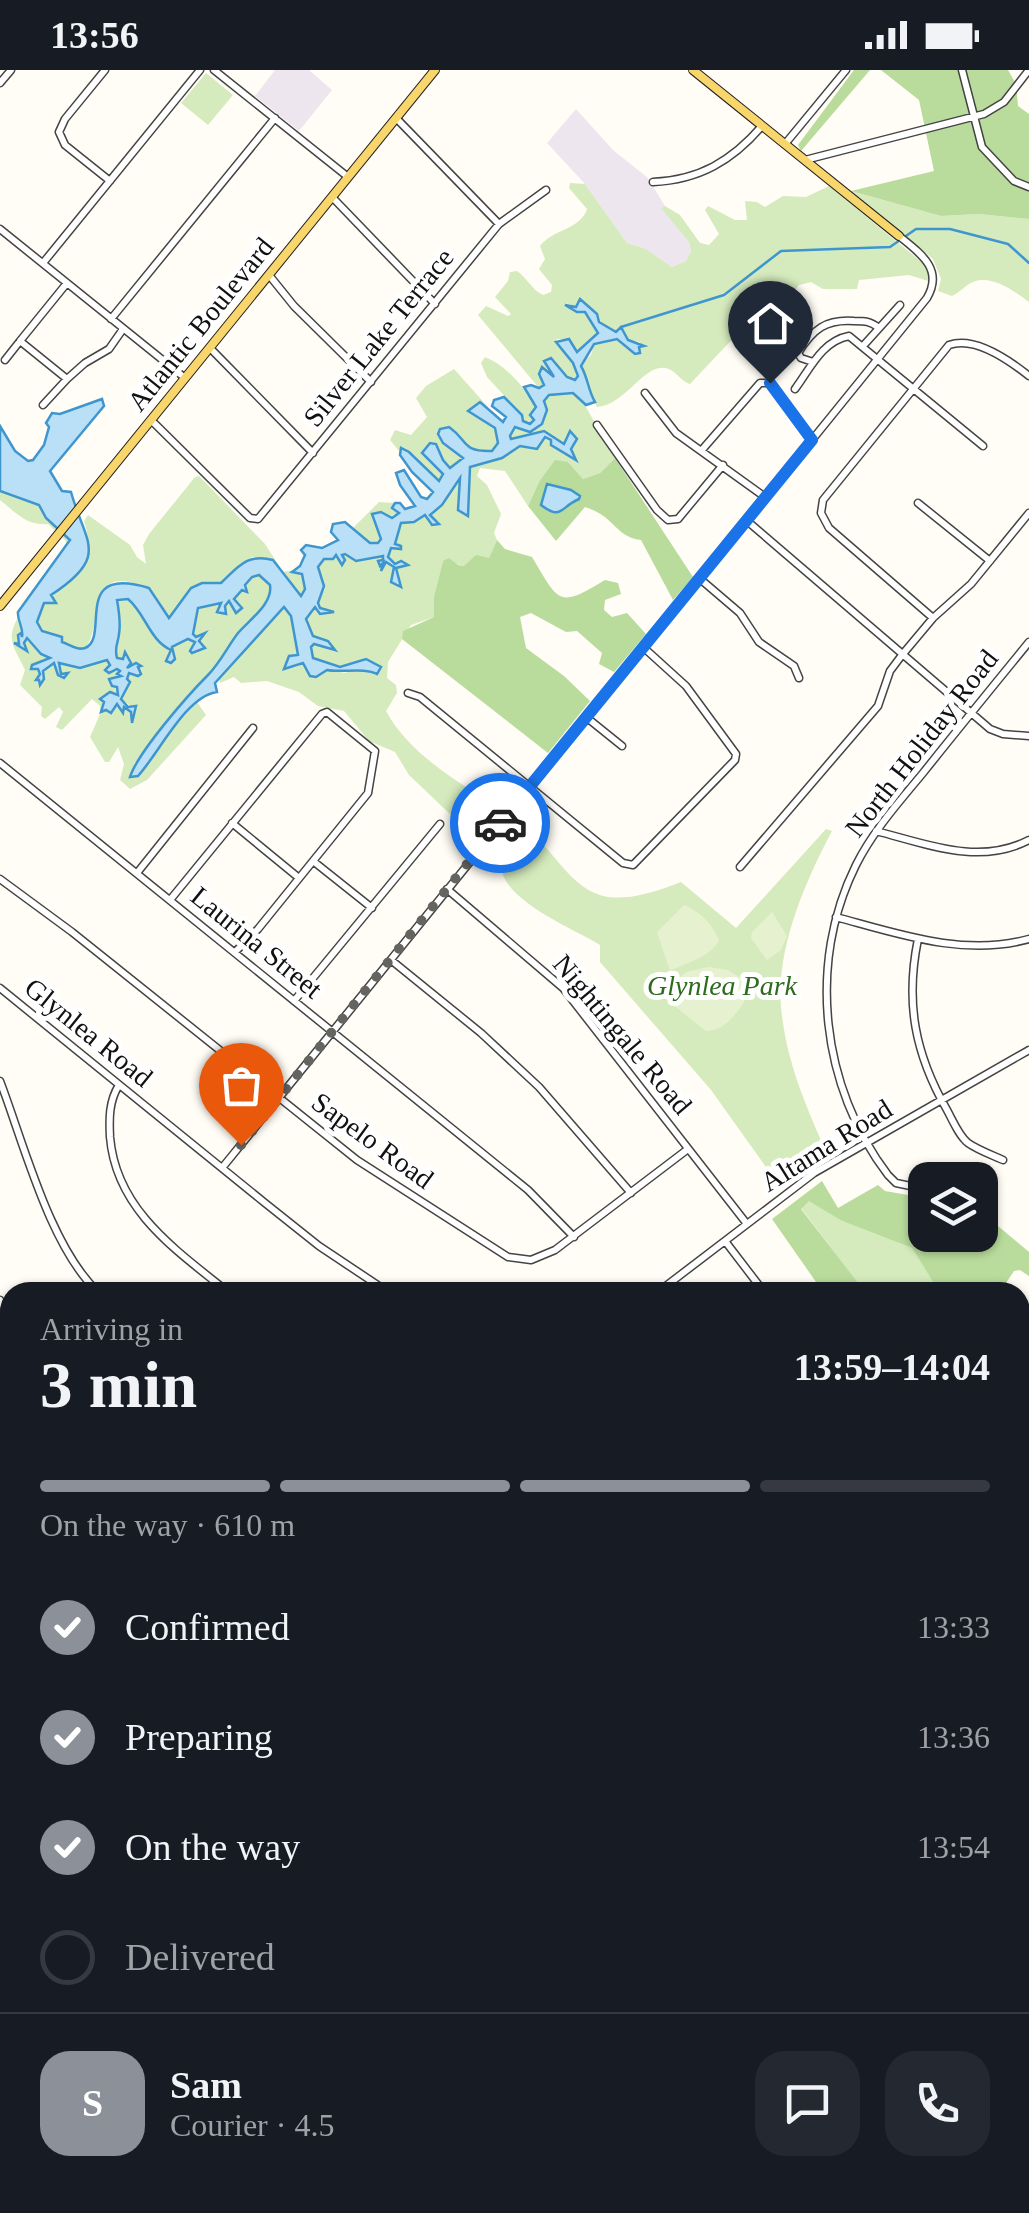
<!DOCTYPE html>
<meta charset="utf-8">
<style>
:root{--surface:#171b24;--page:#242831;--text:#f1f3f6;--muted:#9ea1a6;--line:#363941;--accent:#8c9099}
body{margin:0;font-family:Georgia,serif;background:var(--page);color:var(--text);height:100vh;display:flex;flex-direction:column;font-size:38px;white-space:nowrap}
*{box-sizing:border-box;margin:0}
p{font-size:32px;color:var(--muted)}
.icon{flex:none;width:55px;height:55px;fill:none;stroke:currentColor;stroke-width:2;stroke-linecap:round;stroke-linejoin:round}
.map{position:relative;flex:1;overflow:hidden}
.side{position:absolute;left:0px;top:1212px;width:1030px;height:932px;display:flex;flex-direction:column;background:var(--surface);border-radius:30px 30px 0 0;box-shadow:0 2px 8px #0004}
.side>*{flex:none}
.tools{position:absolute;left:908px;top:1092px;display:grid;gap:20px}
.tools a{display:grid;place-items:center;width:90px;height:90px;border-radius:20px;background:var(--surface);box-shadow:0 2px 8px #0004;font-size:50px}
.pin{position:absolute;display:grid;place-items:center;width:85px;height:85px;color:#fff;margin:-102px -42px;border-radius:50% 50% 50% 0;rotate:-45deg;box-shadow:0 0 10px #0007}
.pin .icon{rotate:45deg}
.courier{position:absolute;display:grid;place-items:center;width:100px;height:100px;margin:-50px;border:8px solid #1a73e8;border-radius:50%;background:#fff;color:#222;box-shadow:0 2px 12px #0007}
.summary em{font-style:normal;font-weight:700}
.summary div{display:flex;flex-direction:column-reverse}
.summary{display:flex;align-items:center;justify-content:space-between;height:170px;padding:0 40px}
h1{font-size:65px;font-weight:700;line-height:75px}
.bar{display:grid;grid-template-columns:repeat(4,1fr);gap:15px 10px;align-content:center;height:120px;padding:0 40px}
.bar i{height:12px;border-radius:8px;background:var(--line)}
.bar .selected{background:var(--accent)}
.bar p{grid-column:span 4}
.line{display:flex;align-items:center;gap:25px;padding:0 40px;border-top:2px solid var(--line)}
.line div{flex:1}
.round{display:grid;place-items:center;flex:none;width:105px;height:105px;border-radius:30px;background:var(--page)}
ol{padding:0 40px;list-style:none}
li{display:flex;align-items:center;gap:30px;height:110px}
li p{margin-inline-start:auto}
li .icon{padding:10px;border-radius:50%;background:var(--accent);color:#fff;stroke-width:4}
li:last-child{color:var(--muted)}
li i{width:55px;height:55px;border:5px solid var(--line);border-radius:50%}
.status{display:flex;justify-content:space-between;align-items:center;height:70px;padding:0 50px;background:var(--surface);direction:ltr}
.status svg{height:28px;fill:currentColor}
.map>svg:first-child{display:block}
.industrial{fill:#eee6ef}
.green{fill:#d5ebbd}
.forest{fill:#b9dc9c}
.pitch{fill:#e6f2cf}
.water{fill:#b9e0f7;stroke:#3f96cf;stroke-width:2.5}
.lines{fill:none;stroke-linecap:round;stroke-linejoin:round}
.stream{stroke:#3f96cf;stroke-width:2.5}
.minor-casing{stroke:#444;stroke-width:9}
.major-casing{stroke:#222;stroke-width:10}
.minor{stroke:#fff;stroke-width:6}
.major{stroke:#f9d66b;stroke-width:8}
.done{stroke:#646461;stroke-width:10;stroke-dasharray:0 18}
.route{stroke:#1a73e8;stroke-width:12}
.labels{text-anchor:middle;stroke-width:10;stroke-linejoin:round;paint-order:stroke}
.street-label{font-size:28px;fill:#111;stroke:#fff}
.park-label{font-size:28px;font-style:italic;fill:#2f6b1f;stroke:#fff}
</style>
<div class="status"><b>13:56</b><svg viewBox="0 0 49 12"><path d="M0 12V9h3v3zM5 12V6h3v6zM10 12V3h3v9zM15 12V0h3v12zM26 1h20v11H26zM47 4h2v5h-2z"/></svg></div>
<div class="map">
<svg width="1029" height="2143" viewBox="0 0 1029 2143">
<rect width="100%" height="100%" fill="#fffdf5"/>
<!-- industrial -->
<path class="industrial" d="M275 0H309L332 20 299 61 255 26Z
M576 39 613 80 648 108 665 136 662 138 689 172 691 183 686 191 672 197 646 179 627 173 585 114 547 73Z"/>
<!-- green -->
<path class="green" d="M206 3 233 25 208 55 181 33Z
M570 113 585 114 627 173 646 179 672 197 686 191 691 182 689 172 661 138 665 136 680 145 700 173 709 175 719 164 705 140 708 136 735 150H747L745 131 757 132 765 137 783 126 806 127 829 116 924 194 929 202 928 211 909 205 859 210 857 219H823L811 212 799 215 794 221 797 233 767 261 766 267 777 277 759 289 749 268 739 262 690 314C681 311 679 305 671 300 646 287 628 335 597 337 589 322 585 308 582 293L591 285 594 274 617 269 640 281V272L628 270 620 260 616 262 599 252 582 231 576 237 567 233 576 242H585L598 264 577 283 569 269H556L573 293 578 306 575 311 548 299 555 307 545 300 541 308 544 315 539 318 478 245 486 236 508 246 511 244 495 227 508 211 510 202 517 201C527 208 532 220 543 225L551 222 552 215 539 199 545 189 540 176C553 159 580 160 587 139L569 118Z
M851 121 941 146 979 144 1029 149V232C1016 222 991 204 973 212 965 215 961 222 952 226L938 221 941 209 933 189Z
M485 287C507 296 524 317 536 337L530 354 523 351 522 345 487 307 481 293Z
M454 299 488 337 491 344 480 333 469 341 495 358 498 373 492 381C471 382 466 378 455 361L444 357 443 373 463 388 450 398 443 390 439 378 430 373 422 383 443 404 439 411 405 379 399 381 390 370 395 360 411 365 427 347 416 328 426 316Z
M558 323 579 325 615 388 600 403 583 409 568 392 539 412 528 436 505 401 480 398 477 406 487 415 501 444 494 463 497 470 489 488 464 496 443 491 434 526V547L411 555 388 592 387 608 396 615 397 623 386 641C408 683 461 715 503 739L483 764 451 745 409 705 395 682 369 671 344 641 318 636 299 622 267 611 241 613 234 607 220 613 219 609 284 537 291 546 298 585 291 586 294 598 305 593 310 606 327 600 346 603 355 592C340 599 327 596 313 588L311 576 314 573 332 579 313 566 306 549 316 537 318 542 325 538H320L318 533 322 519 318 497C326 486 331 486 342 487L345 483 360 488 383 486 382 500 386 491 394 497 396 514 400 515 396 498 403 492 395 494 388 488 391 478 399 477 394 469 400 453 425 445 432 448 430 444 442 435 460 408 457 434 469 445 470 397 502 388 520 376 534 379 545 367 551 370V375L575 389 568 364 564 375 539 364 536 363 510 369 515 357 525 361 544 348 545 328Z
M199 406 265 474 283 502 293 500 294 504H302L305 519 300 527 273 490 252 487 221 513H202L169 549C159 529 152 517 129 512 88 503 102 562 85 578 67 580 59 563 42 561 33 552 38 542 44 533L50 532 51 525C81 505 96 488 84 451L88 445 130 475 137 487 146 494 143 475 149 464 195 407Z
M0 421 39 436 46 448 70 470 67 478 66 471 48 454C27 456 16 443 0 430Z
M379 432 395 433 392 438 400 442 389 447 378 473 370 474 353 458Z
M259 505 270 515C272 529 253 551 242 558L210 604 188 624 184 636 150 672 134 694 144 700C159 675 177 653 197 632L206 645 147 710 130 719 120 710 124 694 118 677 109 692H105L90 667 100 644V636L92 629 62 660 56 657 63 642 59 637 45 649 41 646 42 637 20 615 25 600C16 579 5 572 17 549L23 567 18 566 22 570 19 574 27 579 24 573 26 567 41 583 50 588 32 599H38L41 613 43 601 54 592 58 605H64L60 604 59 593 80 598 107 590 110 595 106 600 117 599 122 606 109 609 117 617 118 625 105 627 101 637 111 643 115 634 131 642V651L132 637 121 629 129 602 141 595 127 598 124 588 117 589C113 578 118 575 119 564 121 553 119 541 117 530L127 528C147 542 149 570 171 580V592L172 576 190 569 195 571V581L201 579 193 564 198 538 222 533 218 543 224 542 227 531 242 536 233 529 252 507Z
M515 745C581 807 578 853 681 812L736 858 826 759 832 761C804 814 773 885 782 946 788 996 808 1041 828 1086L781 1118 711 1020 600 892V875C571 857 490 826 502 786L493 772Z
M809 1130 842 1151 912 1178 939 1222H864L801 1138Z
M0 1510 10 1522V1633L0 1629Z
M1020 2103 1029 2111V2143H977L964 2136 1020 2135Z
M587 2135H609L614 2139 624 2135H677L666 2143H586Z
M714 2135H847L849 2138C812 2143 749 2143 714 2135Z"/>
<!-- forest -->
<path class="forest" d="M854 0H870L801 81 798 75Z
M881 0H1008L1016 14 1018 36 1029 44V149L979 144 941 146 851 121 934 101 919 30Z
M615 388 693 507 673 530 641 470C615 467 615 446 585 437L556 471 528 436 539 412 555 390 568 392 583 409 600 403Z
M497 470 505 479 532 487C559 532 558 539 605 510L618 513 621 524 605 530 604 540 612 547 627 543 646 564 614 602 599 594 602 583 577 561 566 562 531 543 520 547 526 578 564 606 590 631 548 683 402 569 403 561 434 547V526L443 491 449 488 458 495 464 496 476 485 489 488Z
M822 1111 838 1138 878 1115 885 1121 925 1128V1165H980V1141L1029 1182V1206L1020 1200 1014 1201 1000 1222H939L912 1178 842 1151 809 1131 801 1139 865 1222H823L772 1149Z"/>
<!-- pitch -->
<path class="pitch" d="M684 835C702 843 711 853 719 870 710 888 687 892 670 901L657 862Z
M772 842 787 866 781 880 767 890 751 868 752 862Z
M709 897 728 900 753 916C743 934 729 961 706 961L661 925 686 902Z"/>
<!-- water -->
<path class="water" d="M580 229 597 244 599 252 616 262 621 257 628 270 644 276 639 277 640 283 635 284 617 269 594 274 581 296C588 308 588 320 595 332L586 335 573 323 549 325 544 331 547 340 542 354 530 362 515 357 510 366 511 369 544 361 564 374 570 361 577 369 571 379 576 390 551 375V370L545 367 537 379 520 376 502 388 470 397 468 446 458 440 460 408 442 435 430 445 439 454 432 455 425 445 414 452 401 453 395 474 401 476V479L391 478 388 487 395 494 401 491 408 495 396 498 401 517 391 512 394 497 386 492 381 501 383 493 380 496 378 491 383 490V486L356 491 345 484 342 485 345 490 342 495 336 485 333 489H324L318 497 324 516 318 533 320 538 334 542 320 544 315 537 306 549 313 566 328 571 335 580 314 574 311 577 313 588 340 597 366 589 381 597 377 604C364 597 342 603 327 600L316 607 310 606 303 593 284 599 289 586 298 585 291 546 284 537 215 613 217 622C186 626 159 683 138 706L130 707C138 682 188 625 208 605 220 593 228 576 238 563 249 550 273 534 270 515L259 505 252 507 245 515 247 522 242 520 234 529 242 538 236 543 229 531 225 536 226 544 217 542 221 533 198 538 193 564 196 567 205 563 199 571 205 578 192 583 190 581 195 572 188 569 172 577 175 589 171 593 166 591 171 580C150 571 145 543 128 529L117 530C119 541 121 552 119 564 118 574 114 577 117 588L123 589 125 582 131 593 127 598 136 593 141 596 138 597 141 604 138 606 129 603 127 609 130 612 121 629 128 637 136 636 132 653 131 642 124 637 123 643 117 634 111 643 106 640 101 642 104 632 100 629 110 622 118 625 117 617 112 616 109 609 121 606 117 604 120 601 117 599 109 603 105 600 110 595 107 590 80 598 59 593 61 604 68 603 64 608 58 605 54 593 43 601 44 609 40 615 39 610H36L40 604 38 599H31L32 595 50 588 41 584 27 568 24 573 27 581 14 573 19 574 18 565 21 563 22 567C24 558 17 551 18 542L70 470 46 448 39 435 0 421V356L15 381 28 391 33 390 44 375 49 357 46 353 52 343 60 344 102 329 104 336 50 401 62 421 71 422C85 473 111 486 51 525L56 533H44L37 552 42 561 62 567V572C69 574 77 581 85 578 111 568 70 494 149 518L169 548 191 518 202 513H221C238 497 247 483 273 490L301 526 305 519 302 504 292 502 300 496 305 485 301 480 306 475 322 478 338 470 331 462 333 454 345 452 370 473H378L381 469 372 444 381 442 392 448 399 443 392 438 395 433H400L405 439 415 436 400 415 396 403 404 400 421 427 427 429 433 422 412 402 400 385 401 378 409 382 439 411 443 404 422 383 430 373 436 374 443 390 450 398 463 388 443 373 438 364 440 359 449 357C469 371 461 382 492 381L498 373 495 358 468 341 480 332 503 352 506 347 492 336 494 330 504 327 522 345 523 351 530 354 534 350 530 345 536 337 524 317 531 315 539 318 544 315 539 304 542 297 554 307 544 291 551 288 567 307 575 310 578 306 573 293 556 272 569 269 577 282 598 263 585 242H577L565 235 576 237Z
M547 414 571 420 580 426 579 429C560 437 562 451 541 435Z
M0 1629 10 1633V1707L0 1704Z
M1029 1946V2024H1020V1948L1028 1950Z"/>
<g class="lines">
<!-- stream -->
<path class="stream" d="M621 257 724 225 781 181 890 177 916 159H950L1008 174 1029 193
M622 2143 638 2135"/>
<!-- minor casing -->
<g class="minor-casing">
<path id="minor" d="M105 0 65 49 59 62 65 75 110 111
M214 0 348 107
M962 0 982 77 1014 111 1029 117
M0 13 11 0
M396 48 499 154
M785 74 846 0
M805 90 984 44 1004 32 1029 0
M653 112C699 110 732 91 762 56
M332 127 435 234
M0 159 185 308
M43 193 200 0
M269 205 294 236 371 312
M67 213 20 271 67 309 85 293 109 279 123 259
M111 249 275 48
M863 276 900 235
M210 278 313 383
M5 290 20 271
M813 292 801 288 798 283C813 259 826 249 854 251 865 251 870 251 879 258
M795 319C810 299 822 271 849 266L983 376
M645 323 676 363 765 427
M43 335 67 309
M151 350 250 448 258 449 499 154 546 120
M597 355 657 440 668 450 678 449 723 395
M701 381 760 313H770L812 370
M918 433 990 491
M746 450 990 659 1003 664 1029 666
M699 508 740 543 759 572 794 596 799 608
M933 548 829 458 821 443 823 430 949 275C974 266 1009 290 1029 306
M408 623 420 627 623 793 633 795 735 690 736 684 686 616 643 577
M586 647 622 676
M0 693 528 1120 574 1167
M232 753 299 808
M876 761C927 774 979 796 1029 770
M313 791 372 838
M740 797 878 636 890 601 902 585 933 548 971 514 1029 443
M137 803 253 658
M0 809 72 862 357 1090 508 1187 531 1190 555 1180 688 1079
M447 819 563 918 747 1154
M170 830 322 644 327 642 375 681 368 723 258 859 235 882
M836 847C899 864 964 887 1029 869
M918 869C905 933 915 984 947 1040 953 1051 959 1066 968 1073 978 1080 992 1085 1003 1090
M391 890 481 963 539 1017 631 1123
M0 918 265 1133 319 1176 388 1222
M294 931 440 754
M0 1011C24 1074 50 1177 98 1222
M119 1015C109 1031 109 1048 110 1067 116 1140 176 1180 228 1222
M222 1098 927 228C944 199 920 183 899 166
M925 1119 896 1113 888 1105C821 1017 807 894 856 795 873 761 899 732 923 703 958 659 994 615 1029 572
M725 1171 764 1222
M658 1222 814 1103 1029 980
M0 1230 10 1249
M0 1286 10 1282
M1020 1396 1029 1398
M0 1398 10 1394
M0 1456 10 1459
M1020 1522 1029 1527
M1020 1628 1029 1632
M1020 1730 1029 1732
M1020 1820 1029 1822
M0 1851 10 1819
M0 1902 10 1914
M0 1927 10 1919
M1023 2041 1029 2048
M194 2135 201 2143
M364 2135 372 2143
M498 2135 505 2143
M853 2137 860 2143
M252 2143 261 2135
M414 2143 423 2135"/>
</g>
<!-- major casing -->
<g class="major-casing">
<path id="major" d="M693 0 899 166
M0 536 435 0
M0 2030 10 2042
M88 2135 95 2143"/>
</g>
<!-- minor -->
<use href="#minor" class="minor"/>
<!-- major -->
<use href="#major" class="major"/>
</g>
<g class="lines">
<!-- done -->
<path class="done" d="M241 1075 500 753"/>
<!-- route -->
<path class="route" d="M500 753 812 370 770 313"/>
</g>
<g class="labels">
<!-- street labels -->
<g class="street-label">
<text transform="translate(200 254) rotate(-51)" y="10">Atlantic Boulevard</text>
<text transform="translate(378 267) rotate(-51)" y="10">Silver Lake Terrace</text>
<text transform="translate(921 673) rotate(-52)" y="10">North Holiday Road</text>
<text transform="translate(257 872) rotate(39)" y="10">Laurina Street</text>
<text transform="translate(89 962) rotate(39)" y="10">Glynlea Road</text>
<text transform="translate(623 964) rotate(50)" y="10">Nightingale Road</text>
<text transform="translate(373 1070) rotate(36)" y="10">Sapelo Road</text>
<text transform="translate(826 1075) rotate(-32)" y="10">Altama Road</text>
</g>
<!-- park labels -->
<g class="park-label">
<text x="722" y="925">Glynlea Park</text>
</g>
</g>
</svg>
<div class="tools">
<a><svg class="icon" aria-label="layers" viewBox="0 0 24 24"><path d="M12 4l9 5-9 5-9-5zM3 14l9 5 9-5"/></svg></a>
</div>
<div class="pin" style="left:241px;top:1075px;background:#ea580c"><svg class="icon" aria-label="bag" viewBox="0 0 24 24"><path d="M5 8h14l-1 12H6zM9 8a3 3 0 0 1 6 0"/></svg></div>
<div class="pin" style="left:770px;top:313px;background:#1f2937"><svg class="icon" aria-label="home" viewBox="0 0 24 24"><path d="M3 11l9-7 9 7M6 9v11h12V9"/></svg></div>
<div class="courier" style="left:500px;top:753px"><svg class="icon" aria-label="car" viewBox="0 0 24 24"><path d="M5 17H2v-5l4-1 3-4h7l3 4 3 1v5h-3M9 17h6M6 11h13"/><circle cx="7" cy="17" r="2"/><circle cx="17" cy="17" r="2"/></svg></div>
<section class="side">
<div class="summary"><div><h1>3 min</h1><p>Arriving in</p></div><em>13:59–14:04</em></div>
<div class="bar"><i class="selected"></i><i class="selected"></i><i class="selected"></i><i></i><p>On the way · 610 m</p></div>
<ol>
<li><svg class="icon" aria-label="check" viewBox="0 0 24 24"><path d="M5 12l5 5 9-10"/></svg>Confirmed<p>13:33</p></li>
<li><svg class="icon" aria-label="check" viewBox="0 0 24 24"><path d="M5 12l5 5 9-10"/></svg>Preparing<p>13:36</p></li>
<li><svg class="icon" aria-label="check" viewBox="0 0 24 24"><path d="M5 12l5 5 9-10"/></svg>On the way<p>13:54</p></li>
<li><i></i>Delivered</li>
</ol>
<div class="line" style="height:180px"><b class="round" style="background:var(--accent);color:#fff">S</b><div><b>Sam</b><p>Courier · 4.5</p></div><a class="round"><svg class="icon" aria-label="chat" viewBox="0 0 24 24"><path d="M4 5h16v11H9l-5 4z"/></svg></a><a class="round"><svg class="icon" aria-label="phone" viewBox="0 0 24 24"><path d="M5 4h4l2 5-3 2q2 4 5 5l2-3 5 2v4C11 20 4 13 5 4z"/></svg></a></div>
</section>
</div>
